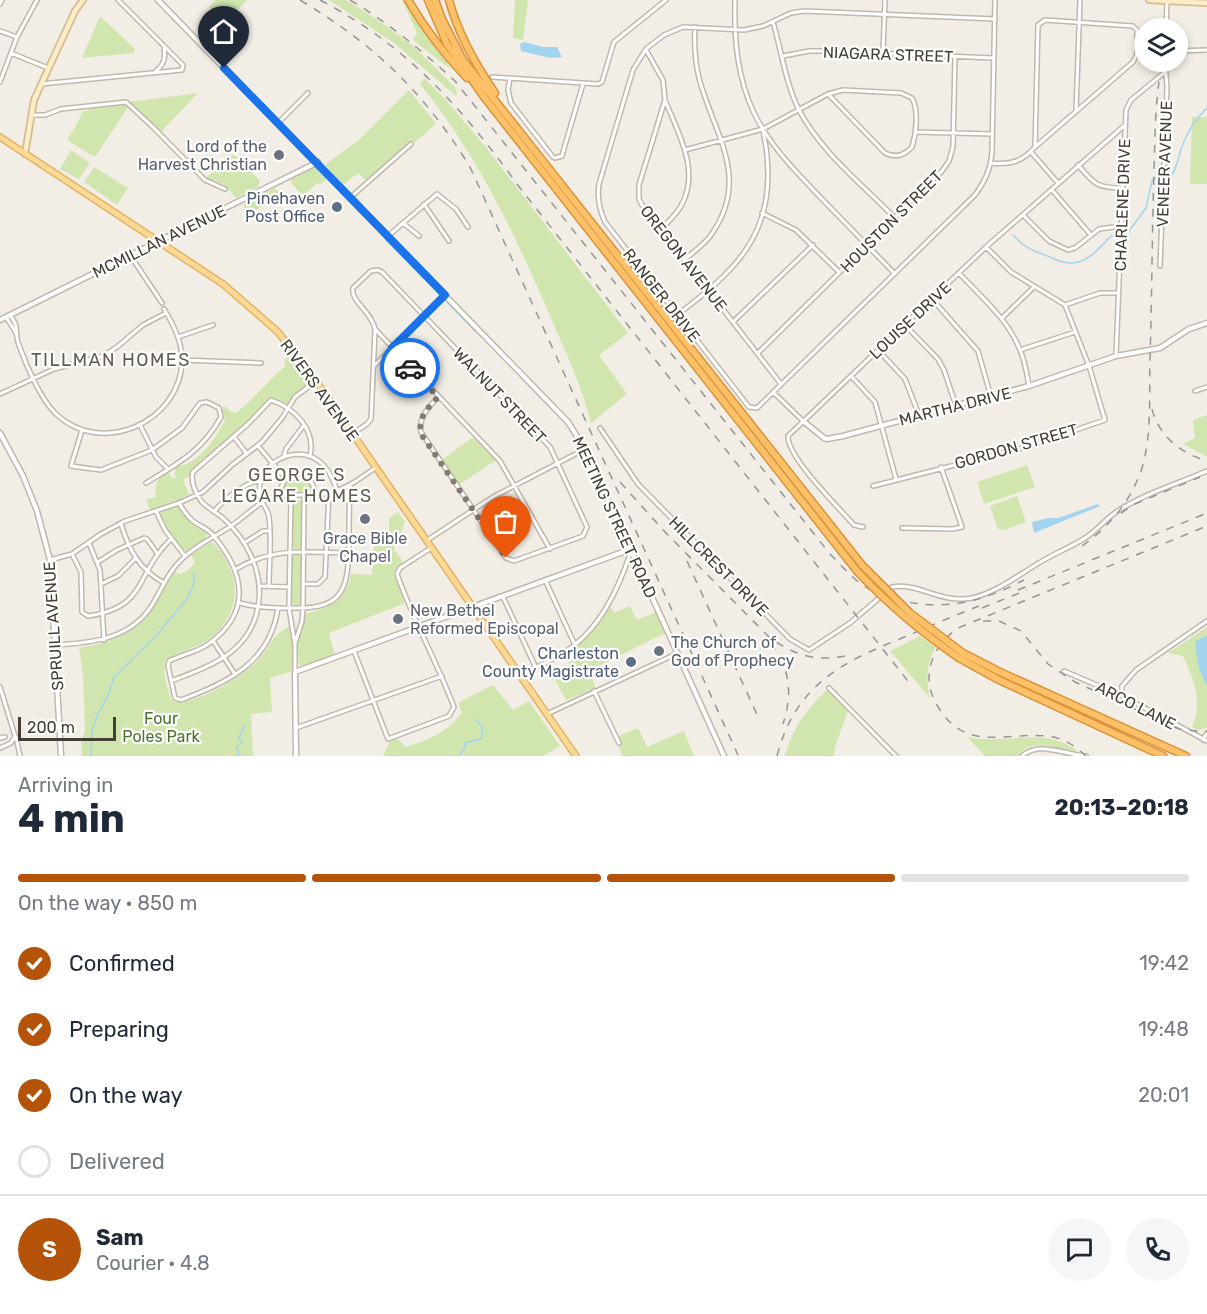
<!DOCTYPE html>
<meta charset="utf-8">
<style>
:root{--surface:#fff;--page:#f6f6f7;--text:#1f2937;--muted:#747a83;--line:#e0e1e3;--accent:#b45309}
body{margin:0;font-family:Rubik,sans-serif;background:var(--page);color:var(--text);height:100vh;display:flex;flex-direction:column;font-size:22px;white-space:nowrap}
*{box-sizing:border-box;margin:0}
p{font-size:20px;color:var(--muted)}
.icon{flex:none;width:33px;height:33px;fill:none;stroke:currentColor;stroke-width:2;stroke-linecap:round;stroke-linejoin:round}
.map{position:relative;height:756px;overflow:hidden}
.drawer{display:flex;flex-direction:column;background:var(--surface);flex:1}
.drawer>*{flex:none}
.buttons{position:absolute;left:1134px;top:18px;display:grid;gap:12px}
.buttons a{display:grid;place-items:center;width:54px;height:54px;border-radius:50%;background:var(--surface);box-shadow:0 3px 9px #0003;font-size:30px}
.scale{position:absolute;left:18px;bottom:15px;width:98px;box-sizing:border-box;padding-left:6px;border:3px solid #453e35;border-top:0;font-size:16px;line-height:21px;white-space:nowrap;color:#453e35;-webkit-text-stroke:4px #fff;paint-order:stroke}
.pin{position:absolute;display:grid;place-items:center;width:51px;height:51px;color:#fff;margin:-62px -26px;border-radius:50% 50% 50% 0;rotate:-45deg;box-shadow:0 0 6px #0007}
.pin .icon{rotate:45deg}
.courier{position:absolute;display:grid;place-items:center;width:60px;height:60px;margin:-30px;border:4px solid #1a73e8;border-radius:50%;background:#fff;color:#222;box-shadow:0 2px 8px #0007}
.summary em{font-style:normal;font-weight:700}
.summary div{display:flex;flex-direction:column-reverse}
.summary{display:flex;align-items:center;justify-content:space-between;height:102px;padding:0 18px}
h1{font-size:39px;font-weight:700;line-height:45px}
.bar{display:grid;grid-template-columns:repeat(4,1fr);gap:9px 6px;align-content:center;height:72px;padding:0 18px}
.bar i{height:8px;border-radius:4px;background:var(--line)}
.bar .current{background:var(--accent)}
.bar p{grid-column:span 4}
.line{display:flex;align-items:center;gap:15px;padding:0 18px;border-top:2px solid var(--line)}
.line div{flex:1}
.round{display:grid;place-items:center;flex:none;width:63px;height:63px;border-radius:32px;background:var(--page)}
ol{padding:0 18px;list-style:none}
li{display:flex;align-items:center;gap:18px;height:66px}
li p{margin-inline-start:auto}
li .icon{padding:6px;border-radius:50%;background:var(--accent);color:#fff;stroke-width:4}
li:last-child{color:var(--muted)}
li i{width:33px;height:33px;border:3px solid var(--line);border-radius:50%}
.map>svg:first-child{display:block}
.green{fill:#d1e6af}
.water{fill:#a2d4ee}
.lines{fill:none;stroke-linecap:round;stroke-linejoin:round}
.stream{stroke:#a2d4ee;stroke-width:1.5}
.minor-casing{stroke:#c1b8ab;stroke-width:6}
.tertiary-casing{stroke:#c1b8ab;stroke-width:7}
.secondary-casing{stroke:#d2be96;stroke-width:8}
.primary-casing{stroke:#e1b365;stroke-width:8}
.motorway-casing{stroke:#da9338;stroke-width:9}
.minor{stroke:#fff;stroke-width:3}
.tertiary{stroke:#fff;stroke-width:4}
.secondary{stroke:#fdecc4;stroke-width:4.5}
.primary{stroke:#fcd895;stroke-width:5}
.motorway{stroke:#fbc068;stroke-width:6}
.rail{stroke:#959595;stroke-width:1.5;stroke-dasharray:8 8;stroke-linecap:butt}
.motorway-bridge-casing{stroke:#da9338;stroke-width:9;stroke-linecap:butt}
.motorway-bridge{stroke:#fbc068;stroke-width:6}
.done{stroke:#827c73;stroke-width:6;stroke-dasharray:0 10.8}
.route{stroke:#1a73e8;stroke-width:8}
.worship-dot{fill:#6b7280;stroke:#fff;stroke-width:2}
.service-dot{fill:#5c6f8a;stroke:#fff;stroke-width:2}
.labels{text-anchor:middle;stroke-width:4.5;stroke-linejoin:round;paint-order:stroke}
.street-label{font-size:16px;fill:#453e35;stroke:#fff}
.worship-label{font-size:16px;fill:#5b616d;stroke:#fff;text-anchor:start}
.service-label{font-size:16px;fill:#4e5e75;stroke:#fff;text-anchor:end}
.park-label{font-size:16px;fill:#4b752a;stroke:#fff}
.neighbourhood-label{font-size:18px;letter-spacing:1.5px;fill:#675b4d;stroke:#fff}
</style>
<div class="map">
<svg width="1207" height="756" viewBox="0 0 1207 756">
<rect width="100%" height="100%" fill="#f2eee5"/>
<!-- green -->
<path class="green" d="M216 0H247L231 17 228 15 217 26 212 22 219 15 209 7Z
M329 0H346L378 20 412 45 454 86 457 92 456 96 394 43Z
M402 0H405L440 49 450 69 413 40 417 33Z
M515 0H528L523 40 513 38Z
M101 17 135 49 134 53 82 58 99 18Z
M424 78 446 100 485 146 628 333 599 355 627 394 591 423C582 386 565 351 550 316 514 232 478 156 420 84Z
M409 90 436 124 368 182 358 173 343 185 325 165 360 139Z
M198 93 161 132 129 102Z
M125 105 128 107 96 156H93L67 140 77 124 83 110 85 112 88 110 87 108Z
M1192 117H1207V184H1190Z
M71 150 90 163 79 179 60 169Z
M232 155 238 157 260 181 258 187 236 198 224 184 206 178Z
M94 167 128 188 117 205 84 182Z
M315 167 320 168 327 178 321 184 317 183 305 194 306 197H304L292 184 291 179Z
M275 188 279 193 269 202 266 201 251 216 252 219 244 208V204Z
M288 356 308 381 307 385 294 395 286 406 270 399 267 401 256 415 190 476 183 480 189 494 183 497V499L150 510 146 499 156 497C154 486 157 478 168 472L173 479 176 478 174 472H176L175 469 177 466C198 465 217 437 225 420L222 408 225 406 231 412 236 413C254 399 267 382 285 366V359Z
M1207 415V457L1183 444 1195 438 1193 420Z
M473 437 496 460 459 485 442 460Z
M1027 465 1035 487 984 504 977 482Z
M294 476C304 475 314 480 313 492L282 493C280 484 286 480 294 476Z
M1017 496 1026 522 1004 530 998 529 990 506Z
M295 499 303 502 302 548 298 550 292 547V501Z
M176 506H179L187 518 208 534 204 540 187 551C174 545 165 527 160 514L162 511Z
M398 512 405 522 394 549 404 563 396 568 394 574 405 603 329 633 335 656 305 667 299 665 297 643 304 614C329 608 346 602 351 574L372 575 375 532 389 531V518Z
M211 542C222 549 229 564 233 577 240 603 226 631 201 644 190 649 178 653 166 659 162 671 167 689 172 701 192 708 245 675 258 660 270 648 273 633 289 627L292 638 293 671 270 678 272 712 251 714 253 756H82L81 743 85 730 83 675 79 648C85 646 92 646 98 644 138 633 152 610 172 575L175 572 180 574 188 570 195 563 191 555Z
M297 554 302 557 301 603 296 606 291 602V557Z
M607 606 611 607 614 613 630 606 637 620 656 612 665 633 589 671 596 688 566 700 552 674 570 665 564 653 590 630Z
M1207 627V635L1196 641 1199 669 1207 687V728L1199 730 1192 727C1203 700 1194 680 1183 656L1168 653Z
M920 636 936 647C926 662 926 681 930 698L890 651Z
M493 685 513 710 529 701 560 746 543 756H383L390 741 398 739 405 747C428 740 448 733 462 712L458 703Z
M829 688 849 708 835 747 834 756H785C794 725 806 710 829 688Z
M638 728 647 747 684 731 694 756H622L616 737Z
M967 737C1004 745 1047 726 1077 751L1074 753C1056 748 1032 737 1018 756H985Z"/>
<!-- water -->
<path class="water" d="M524 42 543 47H557L562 57 550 58 521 51 520 44Z
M1098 504 1100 506 1034 533 1032 522 1048 518H1058Z
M1207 635V687L1199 669 1195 644 1196 641Z"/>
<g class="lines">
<!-- stream -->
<path class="stream" d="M1165 179 1167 180C1177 172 1178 156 1183 144 1188 131 1196 118 1207 108
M1013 235C1024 247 1031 250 1045 255 1051 257 1057 261 1063 262 1084 268 1098 249 1111 236L1118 235
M1123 235 1129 231 1146 208 1152 181 1157 177 1161 178
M386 240 441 296
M447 302 475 331
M91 756 92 731 98 713 108 696 114 677 155 637 189 596 194 582V573
M239 756 237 747 242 743 239 737 245 725
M459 756 465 748V743L481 739 483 728 476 719"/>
<!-- minor casing -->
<g class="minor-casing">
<path id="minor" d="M735 0C734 39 737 77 754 113 770 146 797 173 822 199 846 224 870 248 893 272
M0 4 2 0
M995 19 804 11 791 13 763 26 744 30 683 27 664 35 646 49 633 70 599 184C597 197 599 209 605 222L749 407 757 408 975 195C985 181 991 169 992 151L995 0
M773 22C781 49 786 85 799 110 821 152 862 184 894 217
M1166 28 1167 2
M0 31 17 37
M646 50 663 80 665 100 639 185V199L642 205 781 384
M1178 51 1207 50
M883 52 885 0
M11 53 48 68
M783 56 809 51H822L994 58
M155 72C163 66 166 58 164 49
M492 77 598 84 602 82 614 42 666 0
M510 78 508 90 511 103 553 157 555 158 562 156 563 152 583 84
M0 82 17 37 37 0
M41 84 182 70 183 65 118 0
M1076 111 1080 0
M31 115H45L61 109 126 102 154 128 205 180 225 189
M278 123 308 93
M916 132 992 134
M685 150 763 129 828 94 843 90 901 93 912 98C919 110 916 134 912 147 904 156 895 158 885 153L828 94
M1031 152 1058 183
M991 163C1010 165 1022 162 1035 147L1038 25 1045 20 1133 26 1137 30V54L1133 62 1035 147
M1078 165C1094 184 1097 188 1123 188
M1052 190 1090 234
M351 197 411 144
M424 204 449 241
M762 213 796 230 839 272
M1023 215 1049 241 1068 250 1075 248 1099 229 1121 226
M403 223 419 236
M660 230C668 222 676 215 681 206 701 171 678 133 665 100
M388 236 437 194 456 209 468 227
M130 255 162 303
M684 260C693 252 704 245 711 235 752 177 713 133 699 78 695 61 694 44 695 27
M1160 266 1167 87 1165 62
M959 273C981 297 1008 319 1020 350 1025 361 1027 374 1029 386
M932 299 978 351 991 397
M1065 305 1100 293H1119
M10 315C12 318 16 323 16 327 17 333 16 339 19 345 26 365 40 398 55 413 101 458 181 422 182 360 182 341 173 324 164 309
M677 315C734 272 775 235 767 157 767 148 764 139 763 129
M6 317 16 333
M1002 318 1034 287
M733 322 813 245
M904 324 938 359 944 370 956 406
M178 337 213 325
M878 350 905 379 919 415
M1020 350 1075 332
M758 353 942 171 949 161 953 147 955 57
M1116 356 1126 110 1131 100 1165 72
M182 360 261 363
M375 365 445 295
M851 376 875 402 896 479
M1195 391 1207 387
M773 392 803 421
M0 394 54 369 103 356 117 347 143 325 166 313
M438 397C429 407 418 417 421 432L506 558 514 561 583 536 587 527 550 447 382 272 378 270 371 271 353 288C350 301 372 312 375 329L500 461 550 549
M140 425 156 457 168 469
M600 428 638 484 790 639 809 650 850 623 892 587C918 582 941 604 972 598 998 592 1021 573 1044 560 1059 551 1074 546 1088 536 1098 529 1106 519 1116 512 1143 494 1177 484 1207 471
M82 430 71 466 101 470 152 450 182 428 200 403 207 402 219 408 221 417C203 450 178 464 146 483
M352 434 367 424 371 419 375 331
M234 437 247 454
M258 446 286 479
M284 456 286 449 304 425
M873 486 1026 447 1105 420 1089 366 1065 305 1011 272 986 247
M280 496C281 467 313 466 315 495
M291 496 289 608 295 645V672
M179 503C183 510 187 516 193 521 199 526 207 528 212 534 245 572 253 613 207 645 196 652 181 655 169 661L168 666 175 698 181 700C228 682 270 663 278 608
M156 511 165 530 185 556
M214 512C221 502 249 478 261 482
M121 524C129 550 139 569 164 583
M863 527 854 525C839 508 787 457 788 436L986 247 1125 125
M902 528 953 529 962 527 941 467
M426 541 493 497 585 449
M89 543 100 570 104 640
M244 543 263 531H270
M72 554 81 572 82 612 88 616C149 607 134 574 171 539
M50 560 72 554 101 534 125 521 179 503 203 492 232 465 262 442 282 418 295 397 316 381
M98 562 117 550 144 538 147 539 157 553
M236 569C273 547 307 552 349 553
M546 582 575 645
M101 584 118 576 135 559
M303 584H318L325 577 329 493
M260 586 289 587
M269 586C269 564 272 540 269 518 269 510 262 505 260 497 255 471 281 450 306 455 324 459 332 475 337 491
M503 597 536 668
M240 603C258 608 276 608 295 608 346 609 348 586 349 542 349 523 349 505 350 486
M213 641 235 674
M295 643 302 621 303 608 304 496
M55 645C92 643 131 639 152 605 162 589 168 572 182 559 196 545 215 537 231 526 243 518 253 508 264 501 281 491 304 497 323 494 344 491 358 480 375 468
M354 651 388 739 449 716 454 707C437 662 413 620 397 574L400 568 431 548
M1064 671 1122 696 1207 741
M520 675C534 668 549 662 562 654 599 631 618 591 631 551
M171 681C213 665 254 651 259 600 262 569 246 539 224 519 217 512 208 509 202 502 196 495 190 481 193 472L248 424 271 400C295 408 316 430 310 456
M0 687 15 736 11 743 0 748
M829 688 896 756
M594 691 619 743
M1122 696V686L1136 670 1207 621
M547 714 678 653
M296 728 442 676
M16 737 20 756
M0 738 5 737
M1203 740 1207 733
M1022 756C1040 740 1064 755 1086 756"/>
</g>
<!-- tertiary casing -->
<g class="tertiary-casing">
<path id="tertiary" d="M158 0 568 422 585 449 724 756
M0 320 318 162
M803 421 824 438 827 439 843 436 1029 386 1116 356 1160 348 1189 329 1207 323
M0 433 23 476 37 511 50 560 61 756
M296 756 295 672 631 549"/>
</g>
<!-- secondary casing -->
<g class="secondary-casing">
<path id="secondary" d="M1149 0 1207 3
M25 154 34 100 75 11 83 0"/>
</g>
<!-- primary casing -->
<g class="primary-casing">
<path id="primary" d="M0 137 223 284 278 332 316 381 576 756"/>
</g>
<!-- motorway casing -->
<g class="motorway-casing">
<path id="motorway" d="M408 0C425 29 444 54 467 78
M428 0 447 44 484 97 857 571
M435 0 442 19 463 60 862 565
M449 0C458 34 475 64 495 93
M963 653 1000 672 1186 756
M959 658 999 680 1163 756"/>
</g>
<!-- minor -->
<use href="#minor" class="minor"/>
<!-- tertiary -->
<use href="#tertiary" class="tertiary"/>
<!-- secondary -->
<use href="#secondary" class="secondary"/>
<!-- primary -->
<use href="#primary" class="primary"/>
<!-- motorway -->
<use href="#motorway" class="motorway"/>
<!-- rail -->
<path class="rail" d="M300 0C375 45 424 92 470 167L738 755
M320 0C408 46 463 109 520 188L911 685
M350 0C389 23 422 51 455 81L830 554C841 565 851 577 864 586 876 594 889 598 903 601 948 611 983 601 1024 580
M1152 409C1159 436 1180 453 1207 461
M620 482 665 532 769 637C796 657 821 663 853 654
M1121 513 1135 504 1200 477
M1082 546C1110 526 1131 501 1142 468 1152 434 1149 395 1150 359 1152 296 1152 232 1154 168 1155 139 1155 110 1159 82
M687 561 759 719
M1018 590 1207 513
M982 608 1027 590
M983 621H999L1021 631 1048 664 1075 682 1179 729 1207 732
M771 643C790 669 793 693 783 724
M777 756C795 686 840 663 902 638 928 627 953 616 979 606
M1086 756C1074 745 1062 737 1045 736 1007 732 970 751 942 713 935 703 929 691 929 679 929 657 941 640 958 628L1207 526"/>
<!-- motorway-bridge casing -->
<g class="motorway-bridge-casing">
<path id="motorway-bridge" d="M862 565 910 613 963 653
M857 571C888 604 921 632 959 658"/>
</g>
<!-- motorway-bridge -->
<use href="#motorway-bridge" class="motorway-bridge"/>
</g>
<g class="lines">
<!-- done -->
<path class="done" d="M410 368 438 397C427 409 415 420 423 437L506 558"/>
<!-- route -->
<path class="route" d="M224 68 445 295 392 348 410 368"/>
</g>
<!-- markers -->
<g class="worship-dot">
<circle cx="279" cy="155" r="6"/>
<circle cx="365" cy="519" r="6"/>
<circle cx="398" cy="619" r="6"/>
<circle cx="659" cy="651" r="6"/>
</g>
<g class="service-dot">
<circle cx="337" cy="207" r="6"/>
<circle cx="631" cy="662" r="6"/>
</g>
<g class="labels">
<!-- street labels -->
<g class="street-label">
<text transform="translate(888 54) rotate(2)" y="6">NIAGARA STREET</text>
<text transform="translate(1164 164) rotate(-88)" y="6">VENEER AVENUE</text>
<text transform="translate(1122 205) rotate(-88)" y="6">CHARLENE DRIVE</text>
<text transform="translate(891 221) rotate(-45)" y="6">HOUSTON STREET</text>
<text transform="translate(159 241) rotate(-26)" y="6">MCMILLAN AVENUE</text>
<text transform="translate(684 258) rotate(52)" y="6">OREGON AVENUE</text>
<text transform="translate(662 295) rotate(52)" y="6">RANGER DRIVE</text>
<text transform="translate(910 320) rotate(-43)" y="6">LOUISE DRIVE</text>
<text transform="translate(320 390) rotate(54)" y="6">RIVERS AVENUE</text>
<text transform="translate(500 395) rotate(46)" y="6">WALNUT STREET</text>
<text transform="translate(955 406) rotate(-14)" y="6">MARTHA DRIVE</text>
<text transform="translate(1016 446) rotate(-16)" y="6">GORDON STREET</text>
<text transform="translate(615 517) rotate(65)" y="6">MEETING STREET ROAD</text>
<text transform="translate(719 566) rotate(45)" y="6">HILLCREST DRIVE</text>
<text transform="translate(53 626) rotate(-94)" y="6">SPRUILL AVENUE</text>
<text transform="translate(1136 705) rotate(27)" y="6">ARCO LANE</text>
</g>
<!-- worship labels -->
<g class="worship-label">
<text x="267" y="152" text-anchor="end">Lord of the<tspan x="267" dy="18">Harvest Christian</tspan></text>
<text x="365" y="544" text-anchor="middle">Grace Bible<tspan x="365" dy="18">Chapel</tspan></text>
<text x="410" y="616">New Bethel<tspan x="410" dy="18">Reformed Episcopal</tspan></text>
<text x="671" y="648">The Church of<tspan x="671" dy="18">God of Prophecy</tspan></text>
</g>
<!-- service labels -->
<g class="service-label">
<text x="325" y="204">Pinehaven<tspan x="325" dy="18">Post Office</tspan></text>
<text x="619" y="659">Charleston<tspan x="619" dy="18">County Magistrate</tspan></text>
</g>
<!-- park labels -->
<g class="park-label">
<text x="161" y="724">Four<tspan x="161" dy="18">Poles Park</tspan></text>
</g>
<!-- neighbourhood labels -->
<g class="neighbourhood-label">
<text x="111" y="366">TILLMAN HOMES</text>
<text x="297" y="481">GEORGE S<tspan x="297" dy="21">LEGARE HOMES</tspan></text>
</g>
</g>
</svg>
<div class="buttons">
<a><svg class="icon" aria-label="layers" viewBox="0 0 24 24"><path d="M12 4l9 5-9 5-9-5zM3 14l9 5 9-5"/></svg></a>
</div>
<div class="scale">200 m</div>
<div class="pin" style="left:506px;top:558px;background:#ea580c"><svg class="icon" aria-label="bag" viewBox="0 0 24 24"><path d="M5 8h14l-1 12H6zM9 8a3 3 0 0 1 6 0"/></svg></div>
<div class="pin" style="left:224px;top:68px;background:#1f2937"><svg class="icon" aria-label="home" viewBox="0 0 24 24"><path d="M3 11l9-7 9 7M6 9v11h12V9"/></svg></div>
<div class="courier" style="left:410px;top:368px"><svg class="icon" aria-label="car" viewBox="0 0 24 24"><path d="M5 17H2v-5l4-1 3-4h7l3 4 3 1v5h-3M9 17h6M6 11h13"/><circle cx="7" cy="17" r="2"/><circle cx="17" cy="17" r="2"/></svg></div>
</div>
<section class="drawer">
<div class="summary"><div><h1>4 min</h1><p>Arriving in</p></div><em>20:13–20:18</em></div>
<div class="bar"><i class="current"></i><i class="current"></i><i class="current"></i><i></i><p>On the way · 850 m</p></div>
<ol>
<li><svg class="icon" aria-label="check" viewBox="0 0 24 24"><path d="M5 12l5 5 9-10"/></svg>Confirmed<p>19:42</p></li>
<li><svg class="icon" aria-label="check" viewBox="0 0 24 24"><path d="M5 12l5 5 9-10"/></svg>Preparing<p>19:48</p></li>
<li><svg class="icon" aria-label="check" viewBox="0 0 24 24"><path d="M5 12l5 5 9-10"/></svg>On the way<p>20:01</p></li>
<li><i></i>Delivered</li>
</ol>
<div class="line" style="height:108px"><b class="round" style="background:var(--accent);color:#fff">S</b><div><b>Sam</b><p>Courier · 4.8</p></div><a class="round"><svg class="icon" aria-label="chat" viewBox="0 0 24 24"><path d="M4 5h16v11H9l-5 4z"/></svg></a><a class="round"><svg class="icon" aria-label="phone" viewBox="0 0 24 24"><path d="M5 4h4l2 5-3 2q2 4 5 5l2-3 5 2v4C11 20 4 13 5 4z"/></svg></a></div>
</section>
